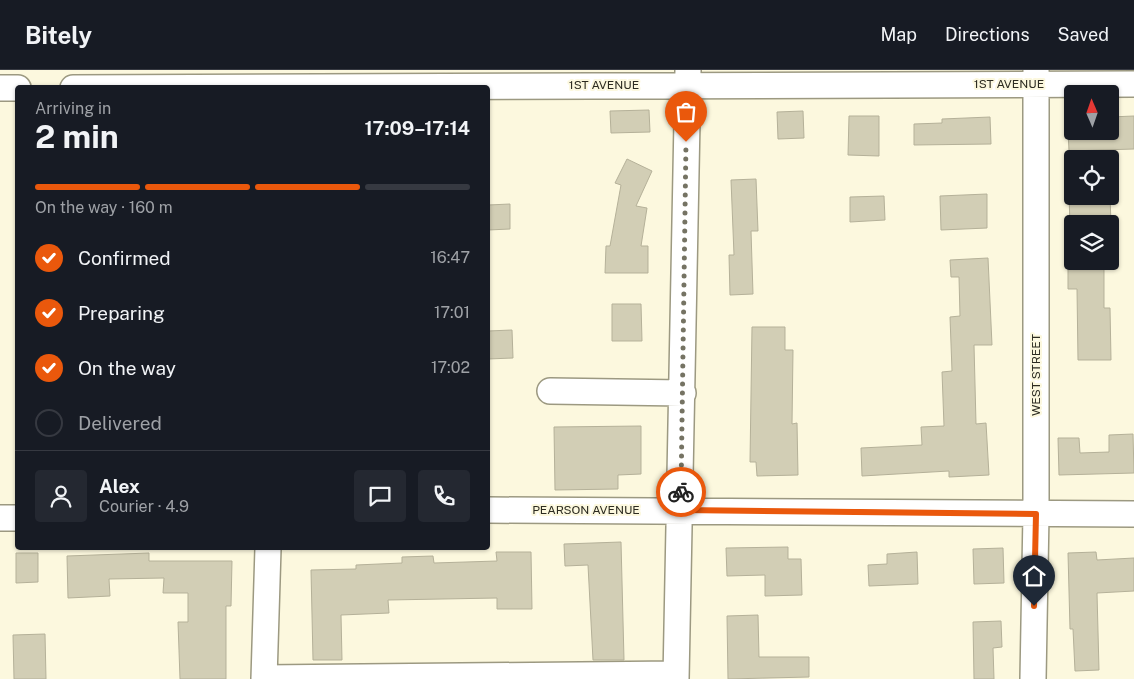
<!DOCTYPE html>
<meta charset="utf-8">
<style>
:root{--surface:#171b24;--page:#242831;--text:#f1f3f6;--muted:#9ea1a6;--line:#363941;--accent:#ea580c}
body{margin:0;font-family:"Public Sans",sans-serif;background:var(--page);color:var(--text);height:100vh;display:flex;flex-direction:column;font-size:19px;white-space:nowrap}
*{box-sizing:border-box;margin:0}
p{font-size:16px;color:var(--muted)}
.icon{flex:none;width:28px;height:28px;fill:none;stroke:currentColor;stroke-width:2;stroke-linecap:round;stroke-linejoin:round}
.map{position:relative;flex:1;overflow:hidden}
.drawer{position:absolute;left:15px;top:15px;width:475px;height:465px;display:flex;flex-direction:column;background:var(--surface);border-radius:5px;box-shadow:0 1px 4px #0004}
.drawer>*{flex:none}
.needle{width:32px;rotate:358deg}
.buttons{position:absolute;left:1064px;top:15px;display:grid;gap:10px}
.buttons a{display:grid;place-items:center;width:55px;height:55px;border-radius:5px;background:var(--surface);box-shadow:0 1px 4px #0004;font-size:25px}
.pin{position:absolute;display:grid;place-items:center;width:42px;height:42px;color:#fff;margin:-51px -21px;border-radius:50% 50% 50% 0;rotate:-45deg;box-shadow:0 0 5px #0007}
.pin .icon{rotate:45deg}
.courier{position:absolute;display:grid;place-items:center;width:50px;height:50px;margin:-25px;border:4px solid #ea580c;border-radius:50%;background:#fff;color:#222;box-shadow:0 1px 6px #0007}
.summary em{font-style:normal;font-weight:700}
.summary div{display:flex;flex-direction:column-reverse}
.summary{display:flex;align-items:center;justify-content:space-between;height:85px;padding:0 20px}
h1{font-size:32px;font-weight:700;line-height:38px}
.bar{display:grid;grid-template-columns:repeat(4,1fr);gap:8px 5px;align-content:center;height:60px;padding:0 20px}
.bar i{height:6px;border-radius:4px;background:var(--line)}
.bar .current{background:var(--accent)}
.bar p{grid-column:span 4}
.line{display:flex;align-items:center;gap:12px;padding:0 20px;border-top:1px solid var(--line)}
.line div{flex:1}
.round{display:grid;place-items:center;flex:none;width:52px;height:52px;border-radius:5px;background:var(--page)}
ol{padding:0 20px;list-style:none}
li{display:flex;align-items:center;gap:15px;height:55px}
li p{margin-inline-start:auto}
li .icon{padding:5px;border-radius:50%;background:var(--accent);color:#fff;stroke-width:4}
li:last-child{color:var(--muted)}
li i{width:28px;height:28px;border:2px solid var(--line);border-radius:50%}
header{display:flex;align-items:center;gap:30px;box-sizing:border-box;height:70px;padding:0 25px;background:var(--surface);border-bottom:1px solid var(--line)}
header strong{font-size:24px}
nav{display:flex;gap:28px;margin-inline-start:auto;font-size:18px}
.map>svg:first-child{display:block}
.building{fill:#d2ceb5;stroke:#b5b199}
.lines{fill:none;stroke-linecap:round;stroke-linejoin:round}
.minor-casing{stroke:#9c9981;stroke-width:28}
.minor{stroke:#fff;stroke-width:25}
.done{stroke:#757363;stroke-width:5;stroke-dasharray:0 9}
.route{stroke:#ea580c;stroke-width:6}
.labels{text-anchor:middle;stroke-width:4;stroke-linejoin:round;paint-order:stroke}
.street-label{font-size:12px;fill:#2c2b21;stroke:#fcf8de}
</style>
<header>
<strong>Bitely</strong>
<nav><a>Map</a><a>Directions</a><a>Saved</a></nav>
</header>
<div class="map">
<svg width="1134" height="609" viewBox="0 0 1134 609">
<rect width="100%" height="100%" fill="#fcf8de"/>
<!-- building -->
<path class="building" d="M649 40 650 62 611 63 610 41Z
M803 41 804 68 778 69 777 42Z
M849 46H879V86L848 85Z
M1134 46V79L1069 81 1068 61H1110V47Z
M990 47 991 74 914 75V54L942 53V49Z
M627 89 652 101 636 136 647 138 641 176H648V203H605L606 176H610L621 115 615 113Z
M756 109 758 161H751L753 224 730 225 729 185H734L731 110Z
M987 124V158L941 160 940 126Z
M884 126 885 150 850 152V127Z
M1069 126H1110L1111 154H1070Z
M510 134V159L488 160V135Z
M988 188 992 275H974L976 354 986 353 989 405 949 407V401L862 406 861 378 922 375 921 357 944 356 942 302 952 301 950 247 960 246 959 207H951L950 190Z
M1068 191H1104V238H1110L1111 290H1078L1077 219H1068Z
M612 234H641L642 271H612Z
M752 257H785V280H793L792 354 797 353 798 405 757 406 756 392H750Z
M512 260 513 288 488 289V261Z
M641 356V404L618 405V419L555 420 554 357Z
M1133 364 1134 403 1059 405 1058 368H1079L1080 383 1109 382V365Z
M621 472 624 590H593L588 495 565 496 564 474Z
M788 477V489H801L802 525 765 526V505L727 506 726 478Z
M1003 478 1004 513 974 514 973 479Z
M496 482H531L532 539H497V528L388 530 389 543 341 545 342 590H313L311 500 356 499V495L402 493V487L433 486 434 493 497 491Z
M917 482 918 514 869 516 868 495 887 494V484Z
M1096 482 1097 490 1134 488V521L1097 523 1099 600 1075 601 1073 559H1070L1068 483Z
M16 483H38V512L16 513Z
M149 483V491H232L231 536H226V609H180L178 552H188V523H163L164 508 109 509 110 526 68 528 67 486Z
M758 545 759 587H809V607L728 609 727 546Z
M1001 551 1002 577 993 578 994 609H974L973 552Z
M45 564 46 609H14L13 565Z"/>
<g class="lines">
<!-- minor casing -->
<g class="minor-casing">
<path id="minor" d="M0 18H18
M73 18 1134 14
M550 321 683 323
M488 440 1134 444
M0 448H18
M264 608 676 604
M264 609 268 478
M676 609 688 0
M1033 609 1036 444V0"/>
</g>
<!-- minor -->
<use href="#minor" class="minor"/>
</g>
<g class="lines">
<!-- done -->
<path class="done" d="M681 422 686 72"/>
<!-- route -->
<path class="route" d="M681 422V440L1036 444 1034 536"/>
</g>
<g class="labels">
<!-- street labels -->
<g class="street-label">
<text x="1009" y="18">1ST AVENUE</text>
<text x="604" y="19">1ST AVENUE</text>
<text transform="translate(1036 305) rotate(-90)" y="4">WEST STREET</text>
<text x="586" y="444">PEARSON AVENUE</text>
</g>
</g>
</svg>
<div class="buttons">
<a><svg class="needle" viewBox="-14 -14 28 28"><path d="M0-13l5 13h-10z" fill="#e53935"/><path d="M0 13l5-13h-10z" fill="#9ea1a6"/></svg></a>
<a><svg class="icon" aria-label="locate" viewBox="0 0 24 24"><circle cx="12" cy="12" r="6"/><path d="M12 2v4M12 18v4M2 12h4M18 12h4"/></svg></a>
<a><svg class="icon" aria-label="layers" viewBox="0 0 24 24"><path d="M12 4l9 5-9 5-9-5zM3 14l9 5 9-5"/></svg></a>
</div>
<div class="pin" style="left:686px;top:72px;background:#ea580c"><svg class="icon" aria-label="bag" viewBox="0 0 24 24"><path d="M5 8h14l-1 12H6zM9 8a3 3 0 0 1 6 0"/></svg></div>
<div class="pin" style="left:1034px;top:536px;background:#1f2937"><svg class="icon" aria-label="home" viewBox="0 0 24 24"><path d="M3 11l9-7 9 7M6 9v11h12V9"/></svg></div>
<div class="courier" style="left:681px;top:422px"><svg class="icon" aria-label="bike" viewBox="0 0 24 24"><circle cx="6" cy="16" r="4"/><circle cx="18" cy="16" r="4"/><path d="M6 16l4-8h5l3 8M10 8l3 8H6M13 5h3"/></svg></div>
<section class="drawer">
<div class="summary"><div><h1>2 min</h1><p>Arriving in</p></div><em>17:09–17:14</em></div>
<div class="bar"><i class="current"></i><i class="current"></i><i class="current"></i><i></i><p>On the way · 160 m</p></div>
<ol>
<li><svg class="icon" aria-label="check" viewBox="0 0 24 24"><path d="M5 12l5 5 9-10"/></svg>Confirmed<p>16:47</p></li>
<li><svg class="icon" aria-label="check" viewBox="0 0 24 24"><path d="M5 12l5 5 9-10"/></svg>Preparing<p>17:01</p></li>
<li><svg class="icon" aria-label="check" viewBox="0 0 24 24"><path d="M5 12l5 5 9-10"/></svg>On the way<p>17:02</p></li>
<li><i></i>Delivered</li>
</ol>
<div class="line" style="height:90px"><a class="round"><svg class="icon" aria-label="person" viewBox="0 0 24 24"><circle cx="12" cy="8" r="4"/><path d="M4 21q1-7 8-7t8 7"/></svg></a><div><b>Alex</b><p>Courier · 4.9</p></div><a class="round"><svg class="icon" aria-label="chat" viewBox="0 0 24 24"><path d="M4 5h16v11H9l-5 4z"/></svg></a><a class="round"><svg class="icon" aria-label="phone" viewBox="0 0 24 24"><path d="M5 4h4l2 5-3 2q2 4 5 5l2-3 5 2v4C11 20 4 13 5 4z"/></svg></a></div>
</section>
</div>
